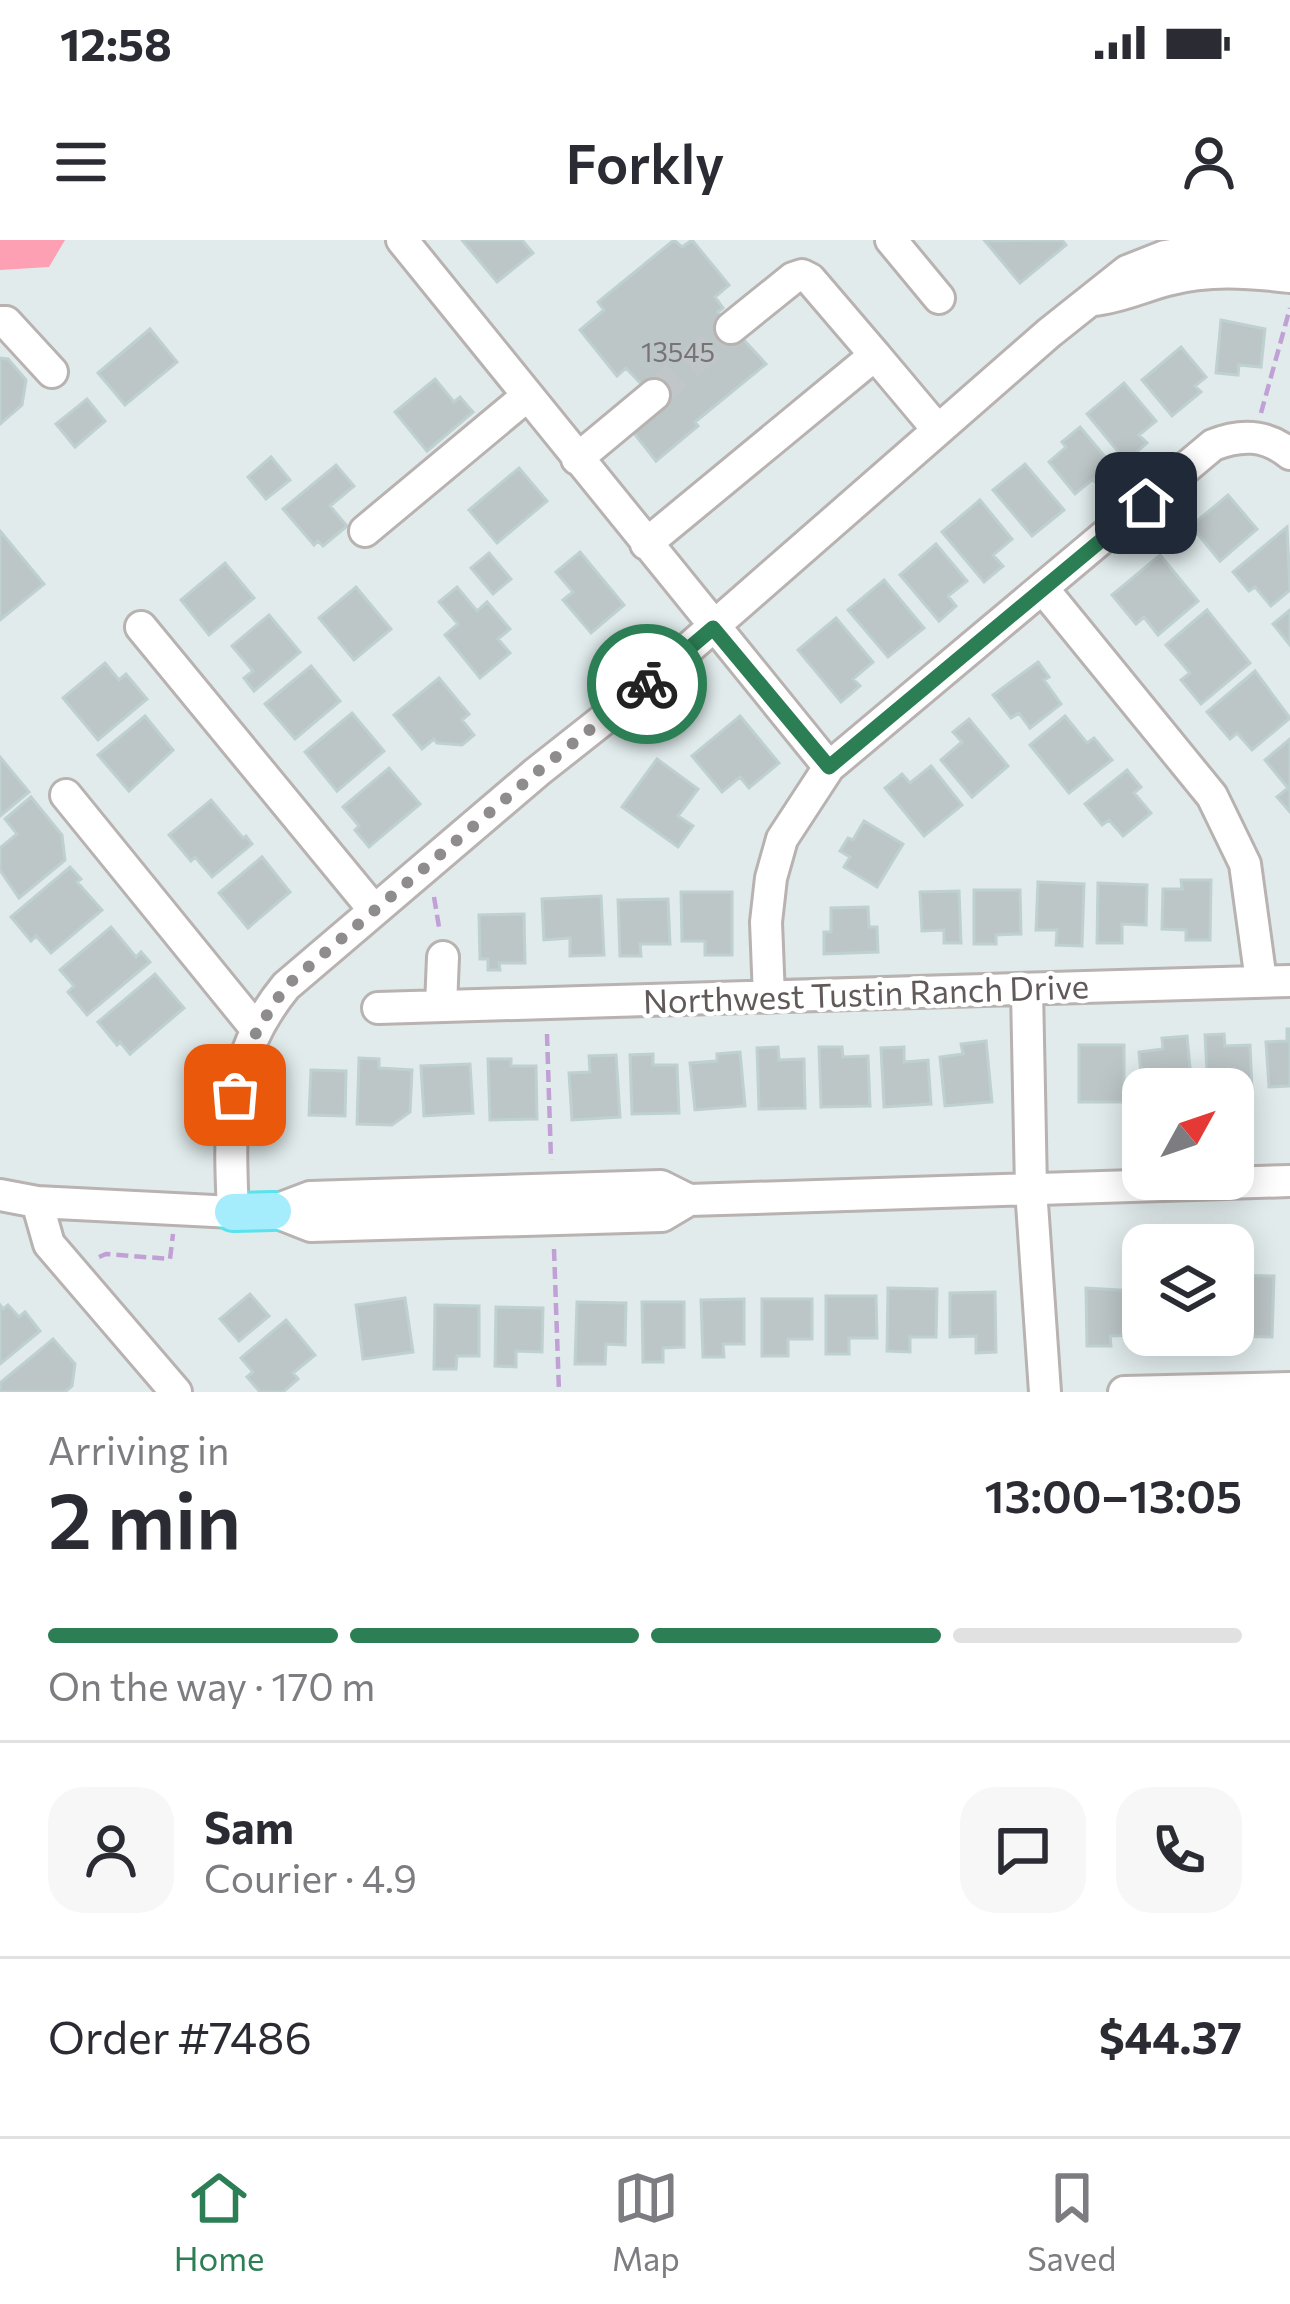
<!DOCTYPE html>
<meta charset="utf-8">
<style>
:root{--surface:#fff;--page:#f7f7f7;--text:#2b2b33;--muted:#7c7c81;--line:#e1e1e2;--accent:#2c7e54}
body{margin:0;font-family:Commissioner,sans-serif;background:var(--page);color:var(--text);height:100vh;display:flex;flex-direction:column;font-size:45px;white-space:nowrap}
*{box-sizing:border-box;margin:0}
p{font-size:39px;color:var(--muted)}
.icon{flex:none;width:66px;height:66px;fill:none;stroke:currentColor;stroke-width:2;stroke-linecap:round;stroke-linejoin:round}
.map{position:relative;height:1152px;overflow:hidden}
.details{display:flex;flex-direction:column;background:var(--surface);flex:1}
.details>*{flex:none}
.needle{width:78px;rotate:50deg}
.tools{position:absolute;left:1122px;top:828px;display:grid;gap:24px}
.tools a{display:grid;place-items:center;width:132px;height:132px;border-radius:24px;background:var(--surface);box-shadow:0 6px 30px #0003;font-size:60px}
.pin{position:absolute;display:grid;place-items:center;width:102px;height:102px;color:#fff;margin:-51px;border-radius:24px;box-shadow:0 6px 18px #0006}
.courier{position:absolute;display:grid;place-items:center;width:120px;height:120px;margin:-60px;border:9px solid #2c7e54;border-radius:50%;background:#fff;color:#222;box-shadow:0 3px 15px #0007}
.overview em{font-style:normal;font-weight:600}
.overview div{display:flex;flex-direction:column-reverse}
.overview{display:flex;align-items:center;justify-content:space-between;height:204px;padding:0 48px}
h1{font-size:78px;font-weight:600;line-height:90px}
.bar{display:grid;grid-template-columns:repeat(4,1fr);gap:18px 12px;align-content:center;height:144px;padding:0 48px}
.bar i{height:15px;border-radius:9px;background:var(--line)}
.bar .on{background:var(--accent)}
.bar p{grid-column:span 4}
.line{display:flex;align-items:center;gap:30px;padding:0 48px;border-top:3px solid var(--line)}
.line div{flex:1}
.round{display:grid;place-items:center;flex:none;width:126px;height:126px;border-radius:36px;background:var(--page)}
.status{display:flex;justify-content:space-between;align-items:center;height:84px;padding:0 60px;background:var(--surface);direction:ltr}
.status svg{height:33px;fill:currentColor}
header{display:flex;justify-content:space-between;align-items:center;height:156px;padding:0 48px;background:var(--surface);font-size:54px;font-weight:600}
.dock{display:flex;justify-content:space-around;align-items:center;height:168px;border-top:3px solid var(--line);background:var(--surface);font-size:33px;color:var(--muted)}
.dock a{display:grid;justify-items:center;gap:6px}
.dock .on{color:var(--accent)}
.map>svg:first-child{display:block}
.water{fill:#fda0b4}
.building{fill:#bdc6c7;stroke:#bfd0d0;stroke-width:3}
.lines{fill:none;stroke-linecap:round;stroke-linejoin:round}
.minor-tunnel{stroke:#c1c6c8;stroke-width:30;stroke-dasharray:30 15;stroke-linecap:butt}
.minor-casing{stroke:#b8b2b1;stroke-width:36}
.major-casing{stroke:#58e3ed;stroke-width:42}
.path{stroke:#c1a1d5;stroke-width:4.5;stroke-dasharray:12 6;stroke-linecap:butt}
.minor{stroke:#fff;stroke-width:30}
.major{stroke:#a5ecfd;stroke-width:36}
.done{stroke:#8e8c8d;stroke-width:12;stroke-dasharray:0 21.6}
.route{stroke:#2c7e54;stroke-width:15}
.labels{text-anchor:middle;stroke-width:9;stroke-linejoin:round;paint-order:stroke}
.number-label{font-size:27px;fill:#787475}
.street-label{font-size:33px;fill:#61595a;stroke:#fff}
</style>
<div class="status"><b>12:58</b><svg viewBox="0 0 49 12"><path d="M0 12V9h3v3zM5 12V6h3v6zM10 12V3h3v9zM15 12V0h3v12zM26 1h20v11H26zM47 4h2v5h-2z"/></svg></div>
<header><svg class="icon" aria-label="menu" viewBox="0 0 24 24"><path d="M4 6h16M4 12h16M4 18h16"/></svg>Forkly<svg class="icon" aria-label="person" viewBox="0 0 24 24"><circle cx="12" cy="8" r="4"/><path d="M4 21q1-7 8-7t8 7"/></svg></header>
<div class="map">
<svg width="1290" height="1152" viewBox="0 0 1290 1152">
<rect width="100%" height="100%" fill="#e1ebec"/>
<!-- water -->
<path class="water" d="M0 0H65L49 27 0 30Z"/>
<!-- building -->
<path class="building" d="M462 0H522L533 13 497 42Z
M674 0 682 7 692 0 729 45 715 57 723 68 718 72 766 124 695 182 698 186 656 221 633 192 663 167 626 128 617 136 580 90 604 70 598 62Z
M1062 0 1066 5 1020 43 985 1Z
M1221 80 1265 89 1261 127 1239 125 1238 135 1216 133Z
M150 89 177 122 125 165 98 133Z
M1181 107 1206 137 1195 146 1201 152 1172 176 1142 140Z
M0 118 8 119 26 140 22 165 0 184Z
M435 139 454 162 460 157 473 172 427 211 395 172Z
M1124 143 1156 181 1139 195 1147 203 1126 221 1087 174Z
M87 159 105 181 75 207 56 184Z
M1080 187 1118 232 1100 248 1093 239 1075 254 1049 222 1066 207 1062 202Z
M271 217 290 240 266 259 248 237Z
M1025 224 1064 270 1032 296 993 250Z
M336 225 354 246 330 266 347 286 323 306 318 301 314 305 283 269Z
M519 228 547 261 497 303 469 270Z
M1228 255 1257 289 1220 321 1191 286Z
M980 260 1012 299 993 315 1003 326 984 342 942 292Z
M1287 287 1290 350 1271 366 1255 347 1249 351 1233 332Z
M0 291 44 344 0 380Z
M936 304 967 341 948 356 956 366 939 381 900 335Z
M580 312 624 365 591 393 563 360 573 352 556 332Z
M489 313 511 339 493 354 471 328Z
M1160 315 1198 361 1158 395 1144 377 1136 384 1112 355Z
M225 323 254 358 209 395 181 360Z
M884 340 924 388 888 417 848 370Z
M356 347 391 389 354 420 319 378Z
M457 347 477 371 487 362 510 389 498 399 510 413 480 438 445 395 458 384 439 362Z
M1207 370 1250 423 1201 464 1181 440 1190 433 1166 405Z
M1290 370V405L1273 384Z
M269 375 300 412 254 451 244 438 253 431 232 406Z
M836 378 873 422 853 439 860 446 841 462 798 410Z
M1038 422 1049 437 1044 440 1061 464 1030 488 1019 473 1011 478 993 455Z
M105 423 119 440 126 434 147 459 98 500 63 458Z
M311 426 340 461 295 499 265 464Z
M1255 431 1290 478 1252 510 1237 493 1230 499 1207 472Z
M439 438 469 474 462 480 474 495 462 505 437 503 434 499 422 509 394 475Z
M352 473 384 511 337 551 305 512Z
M145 476 173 510 129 551 98 515Z
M740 476 779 523 749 548 740 537 722 552 692 516Z
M1065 476 1087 503 1094 498 1112 520 1069 553 1030 505Z
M969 479 1008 526 972 557 941 520 962 502 953 492Z
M1290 499V572L1277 557 1288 548 1265 520Z
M0 517 29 552 0 576Z
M657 519 698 549 678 576 693 586 678 607 622 567Z
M931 526 962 565 924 596 885 548 902 534 910 543Z
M389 528 420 564 369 607 355 590 359 586 343 567Z
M1127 530 1141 547 1134 553 1151 573 1123 596 1109 580 1102 585 1085 564Z
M31 557 62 595 65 620 19 658 0 630V608L17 594 5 579Z
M211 560 243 598 246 596 252 604 212 637 195 617 191 621 169 595Z
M864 581 903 604 877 647 844 627 850 617 840 611 848 598 853 600Z
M262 617 290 652 248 688 219 653Z
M70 627 81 639 77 642 102 670 51 713 36 696 31 701 11 677Z
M1181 640H1211L1210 700H1186V690L1162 689 1163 649H1182Z
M1038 642 1084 644 1082 706 1056 705 1057 690H1036Z
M1098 643 1147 645 1146 685 1122 684V703H1097Z
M974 650H1020L1021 694 996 695V704H974Z
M959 651 961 703H944V690L922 691 920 652Z
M681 652H732V715H705V701H682Z
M601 656 604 715 570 716V698L544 700 542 659Z
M668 659 670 704H640L641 716H620L618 660Z
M868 667 869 687H877L878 712 824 714V692H831V668Z
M524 674 525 723H499L500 730H488V719H480L479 675Z
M111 687 136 717 141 712 150 722 87 775 68 752 74 746 60 730Z
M155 734 184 768 130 814 120 802 117 805 98 782Z
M1287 789H1290V846L1269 847 1266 802 1287 801Z
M1224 794 1225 806 1250 805 1252 850 1208 849 1205 795Z
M1187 796 1192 849H1143V856L1139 812 1163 809 1162 798Z
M986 801 992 862 945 866 940 817 963 814 961 804Z
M1079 805H1124V862H1079Z
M778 807 779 820 804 819 805 868 759 869 757 808Z
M819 807H842L843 817 868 816 870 866 821 867Z
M904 807V822L928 820 931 864 884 867 881 808Z
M740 812 745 866 695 870 690 823 717 821V814Z
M653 814V825H677L679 873 632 874 630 815Z
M616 815 620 877 572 880 569 833 590 832 589 816Z
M359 818 379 819V828L412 830 410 872 392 885 357 884Z
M488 819H511V826H536L537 879 490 880Z
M470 824 473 873 424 876 421 826Z
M311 830 346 831 345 876 309 875Z
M1233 1035 1274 1036 1272 1097 1224 1096 1233 1095Z
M888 1048 937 1049 936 1097H910V1112L887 1111Z
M1086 1048 1135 1051 1136 1095 1110 1096 1111 1106H1087Z
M995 1052 996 1112 976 1113V1096L950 1097V1053Z
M250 1054 269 1076 239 1101 220 1079Z
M826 1056H876L877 1098H849V1114H826Z
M405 1058 413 1112 363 1119 356 1065Z
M744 1059V1104H723L724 1117H703L701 1060Z
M762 1059H812V1099H788V1116H762Z
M577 1062 626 1063 625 1105 606 1104 605 1124H575Z
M642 1062H684V1107L663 1108V1122H643Z
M0 1065 3 1069 8 1065 19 1077 25 1072 40 1091 0 1124Z
M435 1065 479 1066V1116H457L456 1129H434Z
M496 1067 543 1068 542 1112 516 1111V1127L495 1126Z
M286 1080 315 1115 293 1133 298 1139 283 1152H260L247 1137 253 1132 241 1118Z
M53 1099 75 1124 72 1146 65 1152H0V1143Z"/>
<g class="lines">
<!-- minor-tunnel -->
<path class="minor-tunnel" d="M654 155 731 88"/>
<!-- minor casing -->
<g class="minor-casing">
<path id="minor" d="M402 0 829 527
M891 0 939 58
M1094 60C1121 57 1141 47 1167 40 1208 29 1248 32 1290 37
M0 82H6L52 132
M731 88 793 38 802 35 810 39 875 115
M577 219 654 155
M365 291 527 156
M646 304 875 115 938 190
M1044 350 1212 556 1245 624 1261 741
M141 387 374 670
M66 555 257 790
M1027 750 1031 949 1045 1152
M769 757 766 682 771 638 782 599 829 527 1213 205C1241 194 1266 194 1290 214
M441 766 443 717
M378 768 1290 741
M0 955 37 962 233 972C229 885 227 818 286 746L537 532 642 449 1049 93 1127 31 1165 16 1217 8 1290 11
M37 962 49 1004 176 1152
M273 971 310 957 661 946 689 960 1290 941
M273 971 311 986 662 976 689 960
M1124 1152 1290 1148"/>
</g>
<!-- major casing -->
<g class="major-casing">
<path id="major" d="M233 972 273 971"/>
</g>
<!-- path -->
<path class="path" d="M1261 173 1290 68
M434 657 439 687
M547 794 551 920
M554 1009 559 1152
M99 1017 106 1014 170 1019 173 994"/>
<!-- minor -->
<use href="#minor" class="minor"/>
<!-- major -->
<use href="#major" class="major"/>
</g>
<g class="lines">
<!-- done -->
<path class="done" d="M235 855 257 790 286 746 537 532 647 444"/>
<!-- route -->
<path class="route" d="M647 444 713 388 829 527 1146 263"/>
</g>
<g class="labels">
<!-- number labels -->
<g class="number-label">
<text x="678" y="122">13545</text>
</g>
<!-- street labels -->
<g class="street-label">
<text transform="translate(866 754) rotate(-2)" y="12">Northwest Tustin Ranch Drive</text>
</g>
</g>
</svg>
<div class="tools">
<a><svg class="needle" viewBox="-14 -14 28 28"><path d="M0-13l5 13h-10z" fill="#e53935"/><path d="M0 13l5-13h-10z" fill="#7c7c81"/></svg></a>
<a><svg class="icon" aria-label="layers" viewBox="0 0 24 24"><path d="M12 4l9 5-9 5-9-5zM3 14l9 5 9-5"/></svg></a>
</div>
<div class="pin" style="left:235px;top:855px;background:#ea580c"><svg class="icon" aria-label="bag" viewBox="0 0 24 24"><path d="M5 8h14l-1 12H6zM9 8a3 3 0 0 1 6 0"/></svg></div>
<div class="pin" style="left:1146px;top:263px;background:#1f2937"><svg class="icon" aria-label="home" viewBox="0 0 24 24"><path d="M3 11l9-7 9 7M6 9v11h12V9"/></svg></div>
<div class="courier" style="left:647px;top:444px"><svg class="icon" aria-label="bike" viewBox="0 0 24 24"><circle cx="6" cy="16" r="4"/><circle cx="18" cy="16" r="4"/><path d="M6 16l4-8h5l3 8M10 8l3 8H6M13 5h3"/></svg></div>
</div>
<section class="details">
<div class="overview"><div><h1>2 min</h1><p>Arriving in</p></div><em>13:00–13:05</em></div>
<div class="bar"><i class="on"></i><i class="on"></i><i class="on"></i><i></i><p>On the way · 170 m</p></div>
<div class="line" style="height:216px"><a class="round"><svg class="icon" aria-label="person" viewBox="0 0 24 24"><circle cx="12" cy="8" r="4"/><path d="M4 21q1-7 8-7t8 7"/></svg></a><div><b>Sam</b><p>Courier · 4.9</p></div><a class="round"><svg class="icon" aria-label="chat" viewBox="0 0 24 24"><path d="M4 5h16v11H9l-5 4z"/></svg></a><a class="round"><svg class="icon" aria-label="phone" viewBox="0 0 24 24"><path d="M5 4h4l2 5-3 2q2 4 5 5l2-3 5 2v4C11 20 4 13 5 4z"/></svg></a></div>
<div class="line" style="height:156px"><div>Order #7486</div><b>$44.37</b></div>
</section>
<nav class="dock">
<a class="on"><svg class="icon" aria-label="home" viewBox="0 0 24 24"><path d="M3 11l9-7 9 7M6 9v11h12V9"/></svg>Home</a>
<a><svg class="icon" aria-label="map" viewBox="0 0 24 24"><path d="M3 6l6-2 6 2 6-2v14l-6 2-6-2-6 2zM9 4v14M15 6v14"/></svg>Map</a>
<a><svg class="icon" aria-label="saved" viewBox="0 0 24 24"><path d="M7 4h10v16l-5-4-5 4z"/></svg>Saved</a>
</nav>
